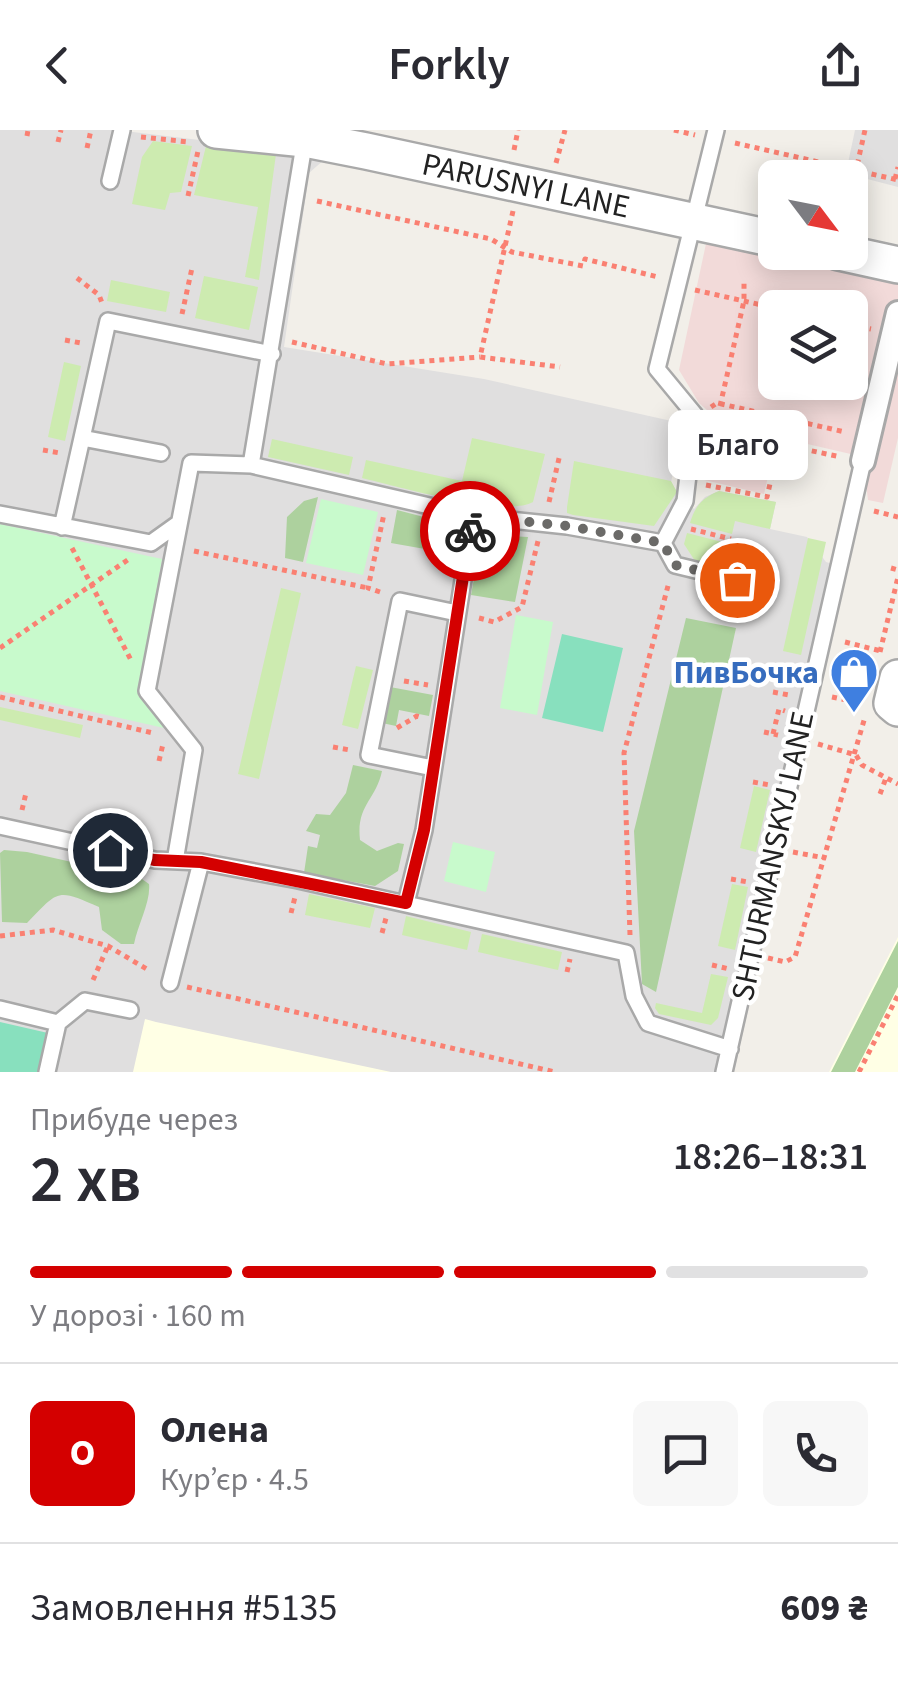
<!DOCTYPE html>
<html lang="uk">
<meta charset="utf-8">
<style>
:root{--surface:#fff;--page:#f7f7f7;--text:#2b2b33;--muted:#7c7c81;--line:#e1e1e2;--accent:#d40000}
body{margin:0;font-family:"Source Sans 3",sans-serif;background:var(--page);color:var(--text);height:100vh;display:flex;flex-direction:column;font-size:38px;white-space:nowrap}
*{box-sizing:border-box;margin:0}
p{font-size:32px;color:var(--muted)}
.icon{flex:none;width:55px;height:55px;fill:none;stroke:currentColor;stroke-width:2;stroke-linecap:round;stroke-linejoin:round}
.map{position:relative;height:942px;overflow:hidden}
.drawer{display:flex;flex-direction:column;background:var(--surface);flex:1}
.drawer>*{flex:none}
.needle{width:65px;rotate:122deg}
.fabs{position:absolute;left:758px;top:30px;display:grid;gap:20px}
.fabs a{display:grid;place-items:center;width:110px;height:110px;border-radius:15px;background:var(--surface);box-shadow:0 5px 25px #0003;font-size:50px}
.pin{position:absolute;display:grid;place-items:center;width:85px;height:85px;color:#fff;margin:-42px;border:5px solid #fff;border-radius:50%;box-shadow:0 2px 10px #0007}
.courier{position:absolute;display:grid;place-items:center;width:100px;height:100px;margin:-50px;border:8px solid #d40000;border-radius:50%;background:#fff;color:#222;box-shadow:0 2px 12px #0007}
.bubble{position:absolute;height:70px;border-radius:15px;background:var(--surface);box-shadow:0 5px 25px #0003;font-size:32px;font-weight:600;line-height:70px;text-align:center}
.overview em{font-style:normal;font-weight:600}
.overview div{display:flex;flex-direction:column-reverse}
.overview{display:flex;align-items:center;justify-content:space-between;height:170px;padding:0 30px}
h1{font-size:65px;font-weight:600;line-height:75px}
.bar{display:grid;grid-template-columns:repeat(4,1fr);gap:15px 10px;align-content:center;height:120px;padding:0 30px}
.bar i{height:12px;border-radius:8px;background:var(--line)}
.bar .selected{background:var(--accent)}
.bar p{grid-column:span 4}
.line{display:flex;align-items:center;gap:25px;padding:0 30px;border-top:2px solid var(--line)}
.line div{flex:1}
.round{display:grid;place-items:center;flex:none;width:105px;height:105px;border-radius:15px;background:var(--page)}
header{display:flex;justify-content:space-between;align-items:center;height:130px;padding:0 30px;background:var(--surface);font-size:45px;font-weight:600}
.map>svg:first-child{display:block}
.residential{fill:#e0dfdf}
.commercial{fill:#f2dad9;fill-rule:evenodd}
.education{fill:#ffffe5}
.grass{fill:#cdebb0}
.forest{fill:#add19e}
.park{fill:#c8facc}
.pitch{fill:#88e0be}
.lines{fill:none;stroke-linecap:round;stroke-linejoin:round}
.service-casing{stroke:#a9a9a9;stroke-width:20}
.pedestrian-casing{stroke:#a9a9a9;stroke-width:28}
.tertiary-casing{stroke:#a9a9a9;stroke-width:40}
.path{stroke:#fa8072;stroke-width:5;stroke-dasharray:5 5;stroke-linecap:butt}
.service{stroke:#fff;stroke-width:15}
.pedestrian{stroke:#fff;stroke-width:22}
.tertiary{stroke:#fff;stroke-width:35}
.done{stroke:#6b6a68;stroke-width:10;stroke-dasharray:0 18}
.route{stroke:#d40000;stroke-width:12}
.labels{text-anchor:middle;stroke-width:9;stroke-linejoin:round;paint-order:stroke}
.street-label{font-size:32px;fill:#222;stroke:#fff}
.shop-label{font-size:32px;font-weight:bold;fill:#366cbe;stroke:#fff;text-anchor:end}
</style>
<header><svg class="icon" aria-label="back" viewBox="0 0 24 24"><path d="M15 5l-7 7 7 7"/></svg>Forkly<svg class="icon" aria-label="share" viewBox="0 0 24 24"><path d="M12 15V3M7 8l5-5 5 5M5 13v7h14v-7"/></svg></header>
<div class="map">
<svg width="898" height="942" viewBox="0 0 898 942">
<rect width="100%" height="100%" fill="#f2efe9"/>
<!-- residential -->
<path class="residential" d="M0 0H116L284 20 325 29 309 43 284 217 484 249 676 292 682 304 671 352 677 362 694 379 705 367 719 361 776 372 770 399 807 407 826 432 844 437 817 554 821 556 734 942H0Z
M855 0H898V57L852 45 848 33Z"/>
<!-- commercial -->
<path class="commercial" d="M707 109 898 149V308L883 373 868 370 863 331 855 325 777 307 764 364 700 349 715 287 699 273 679 240ZM775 178H850V252H775Z"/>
<!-- education -->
<path class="education" d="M898 807V942H829Z
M145 889 156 892 391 942H133Z"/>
<!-- grass -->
<path class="grass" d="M153 11 192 16 181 62 170 63 165 80 132 74 142 27Z
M206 16 276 24 259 150 245 147 258 77 194 65Z
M204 146 258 157 249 200 195 188Z
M111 150 170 162 166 182 107 171Z
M64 232 81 236 65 311 48 307Z
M472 308 545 324 533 372C506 388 396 356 362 348L366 330 462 351Z
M272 309 353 327 349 345 268 327Z
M574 331 671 351 677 362 654 396 573 385 567 383V377Z
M719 361 776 372 770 399 735 391 732 404 690 393C695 376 702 368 719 361Z
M687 403 730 414 724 438 695 431 684 414Z
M808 408 826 412 801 525 783 521Z
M281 458 301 463 259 649 238 644Z
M356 536 373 540 358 599 342 595Z
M0 577 83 595 80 608 0 590Z
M754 656 770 660 756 722 740 718Z
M732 754 748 757 735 820 718 816Z
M309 764 375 778 370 798 305 785Z
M406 786 471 802 467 820 402 805Z
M482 804 562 822 558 840 478 822Z
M711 844 728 847 718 888 711 895 659 884 655 878 656 873 702 883Z"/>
<!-- forest -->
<path class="forest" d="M318 367 303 432 285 428 287 387 304 371Z
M397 380 451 394 456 404 453 424 391 413Z
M486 405 528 407 515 472 471 465 480 415Z
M686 488 736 498 656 862 642 854 634 701Z
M390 557 433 565 429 586 399 580 396 596 382 593Z
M353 635 382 641C376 670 356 675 360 710L377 721 398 713 404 714 398 741 375 756 304 743 308 716 317 718 320 705 306 701 316 684 330 685 346 663Z
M4 720 27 722 139 747 149 754C151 771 138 794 134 814H121L102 800 99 777C56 758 59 760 27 793L2 792 0 723Z
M898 811V857L855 942H831Z"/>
<!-- park -->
<path class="park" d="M321 369 378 382 363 445 306 433Z
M0 394 162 429 138 565 164 598 0 561Z
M516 485 553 492 537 585 500 578Z
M453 712 495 722 486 762 444 751Z"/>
<!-- pitch -->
<path class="pitch" d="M562 504 623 518 603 602 542 588Z
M0 892 48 903 39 942H0Z"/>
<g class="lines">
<!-- service casing -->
<g class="service-casing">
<path id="service" d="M110 51 122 0
M82 308 108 191 272 224
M251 335 305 9
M0 384 151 413 179 393
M62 397 82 308 161 323
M663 413 675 435 737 450
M433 638 369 625 400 471 457 483
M0 696 155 730 201 732 298 750 626 823 634 866 648 893 730 919
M175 731 194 620 147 561 191 333 251 335 473 386 567 396 663 413 685 371 695 285 657 239 716 0
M406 773 424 700 473 386
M170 853 201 732
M0 879 58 893 47 942
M58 893 85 871 130 880
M724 942 863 331"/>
</g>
<!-- pedestrian casing -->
<g class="pedestrian-casing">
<path id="pedestrian" d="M863 331 898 183"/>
</g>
<!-- tertiary casing -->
<g class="tertiary-casing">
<path id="tertiary" d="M216 0 305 9 366 21 775 109
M839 122 898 135
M898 548 892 573 898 578"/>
</g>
<!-- path -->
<path class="path" d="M674 0 695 5
M27 6 28 0
M141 7 189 12
M58 12 61 0
M735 13 898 50
M87 18 91 0
M514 20 518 0
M556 33 565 0
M895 49 898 37
M188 66 198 21
M317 71 491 109 512 122 583 136 585 129 658 147
M513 81 480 227 560 237
M856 94 858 81 856 40 865 0
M77 148 99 165 102 173
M695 160 775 178
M182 184 192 138
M850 195 871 199
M65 210 81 213
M292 212 387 234 480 227
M720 276 744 171V151
M711 277 717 273 845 302
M43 320 60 323
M706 355 767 367 779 314 841 327
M549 372 560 324
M874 381 898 387
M691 399 731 409
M72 418 132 532
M194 421 368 458
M891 438 898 440
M380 462 368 458 384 384
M479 488 494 492 522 477 538 411
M845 512 881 521
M0 518 129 429
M880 522 898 447
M404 551 428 555
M773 562 789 565
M0 567 153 603
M832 567 860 573
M397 598 417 586 423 588
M764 602 778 605
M773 604 779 579 785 581
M818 614 856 625 862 635 898 654
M333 617 350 620
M159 631 163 614
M753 652 770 655
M880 664 886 648
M22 680 26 663
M115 701 119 684
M793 722 825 728
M731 749 748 752
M291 783 295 767
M382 803 386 788
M630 805 624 623 669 452
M0 806 53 800 108 816 150 841
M768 828 785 832 795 827 865 587
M712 835 729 839
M567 842 570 829
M93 850 108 816
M187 857 555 942
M859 942 898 865"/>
<!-- service -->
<use href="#service" class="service"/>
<!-- pedestrian -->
<use href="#pedestrian" class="pedestrian"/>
<!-- tertiary -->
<use href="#tertiary" class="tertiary"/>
</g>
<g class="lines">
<!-- done -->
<path class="done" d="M470 401 473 386 567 396 663 413 675 435 737 450"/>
<!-- route -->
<path class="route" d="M110 720 154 730 201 732 406 773 424 700 470 401"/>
</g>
<!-- icons -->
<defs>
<g id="shop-pin" transform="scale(2.5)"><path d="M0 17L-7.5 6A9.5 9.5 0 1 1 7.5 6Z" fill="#3f7fe0" stroke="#fff"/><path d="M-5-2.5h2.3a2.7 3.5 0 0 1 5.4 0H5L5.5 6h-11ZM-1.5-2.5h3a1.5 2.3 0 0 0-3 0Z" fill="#fff"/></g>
</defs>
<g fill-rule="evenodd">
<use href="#shop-pin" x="854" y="542"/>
</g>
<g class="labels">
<!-- street labels -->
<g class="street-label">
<text transform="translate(526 55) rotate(12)" y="11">PARUSNYI LANE</text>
<text transform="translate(772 726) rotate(-78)" y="11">SHTURMANSKYJ LANE</text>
</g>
<!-- shop labels -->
<g class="shop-label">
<text x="819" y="553">ПивБочка</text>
</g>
</g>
</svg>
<div class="fabs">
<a><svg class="needle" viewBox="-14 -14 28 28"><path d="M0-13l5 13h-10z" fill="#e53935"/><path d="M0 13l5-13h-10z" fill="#7c7c81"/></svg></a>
<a><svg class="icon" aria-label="layers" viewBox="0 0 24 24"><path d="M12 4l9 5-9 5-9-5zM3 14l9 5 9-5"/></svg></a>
</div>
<div class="pin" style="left:737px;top:450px;background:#ea580c"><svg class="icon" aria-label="bag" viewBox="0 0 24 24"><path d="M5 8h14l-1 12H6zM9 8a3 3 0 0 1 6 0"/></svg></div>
<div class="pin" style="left:110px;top:720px;background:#1f2937"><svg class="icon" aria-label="home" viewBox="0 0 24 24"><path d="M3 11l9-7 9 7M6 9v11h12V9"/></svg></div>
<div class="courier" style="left:470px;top:401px"><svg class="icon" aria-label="bike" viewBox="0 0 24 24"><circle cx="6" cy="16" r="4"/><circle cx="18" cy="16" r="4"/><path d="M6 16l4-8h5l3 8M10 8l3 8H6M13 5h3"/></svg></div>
<div class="bubble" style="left:668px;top:280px;width:140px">Благо</div>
</div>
<section class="drawer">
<div class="overview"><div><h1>2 хв</h1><p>Прибуде через</p></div><em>18:26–18:31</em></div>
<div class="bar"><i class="selected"></i><i class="selected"></i><i class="selected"></i><i></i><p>У дорозі · 160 m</p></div>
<div class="line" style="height:180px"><b class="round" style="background:var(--accent);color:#fff">О</b><div><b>Олена</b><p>Кур’єр · 4.5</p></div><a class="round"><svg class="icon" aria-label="chat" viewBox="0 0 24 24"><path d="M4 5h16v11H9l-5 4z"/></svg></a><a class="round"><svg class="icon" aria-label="phone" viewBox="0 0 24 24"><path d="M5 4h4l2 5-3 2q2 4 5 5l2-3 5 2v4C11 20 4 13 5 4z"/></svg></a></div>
<div class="line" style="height:130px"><div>Замовлення #5135</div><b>609 ₴</b></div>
</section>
